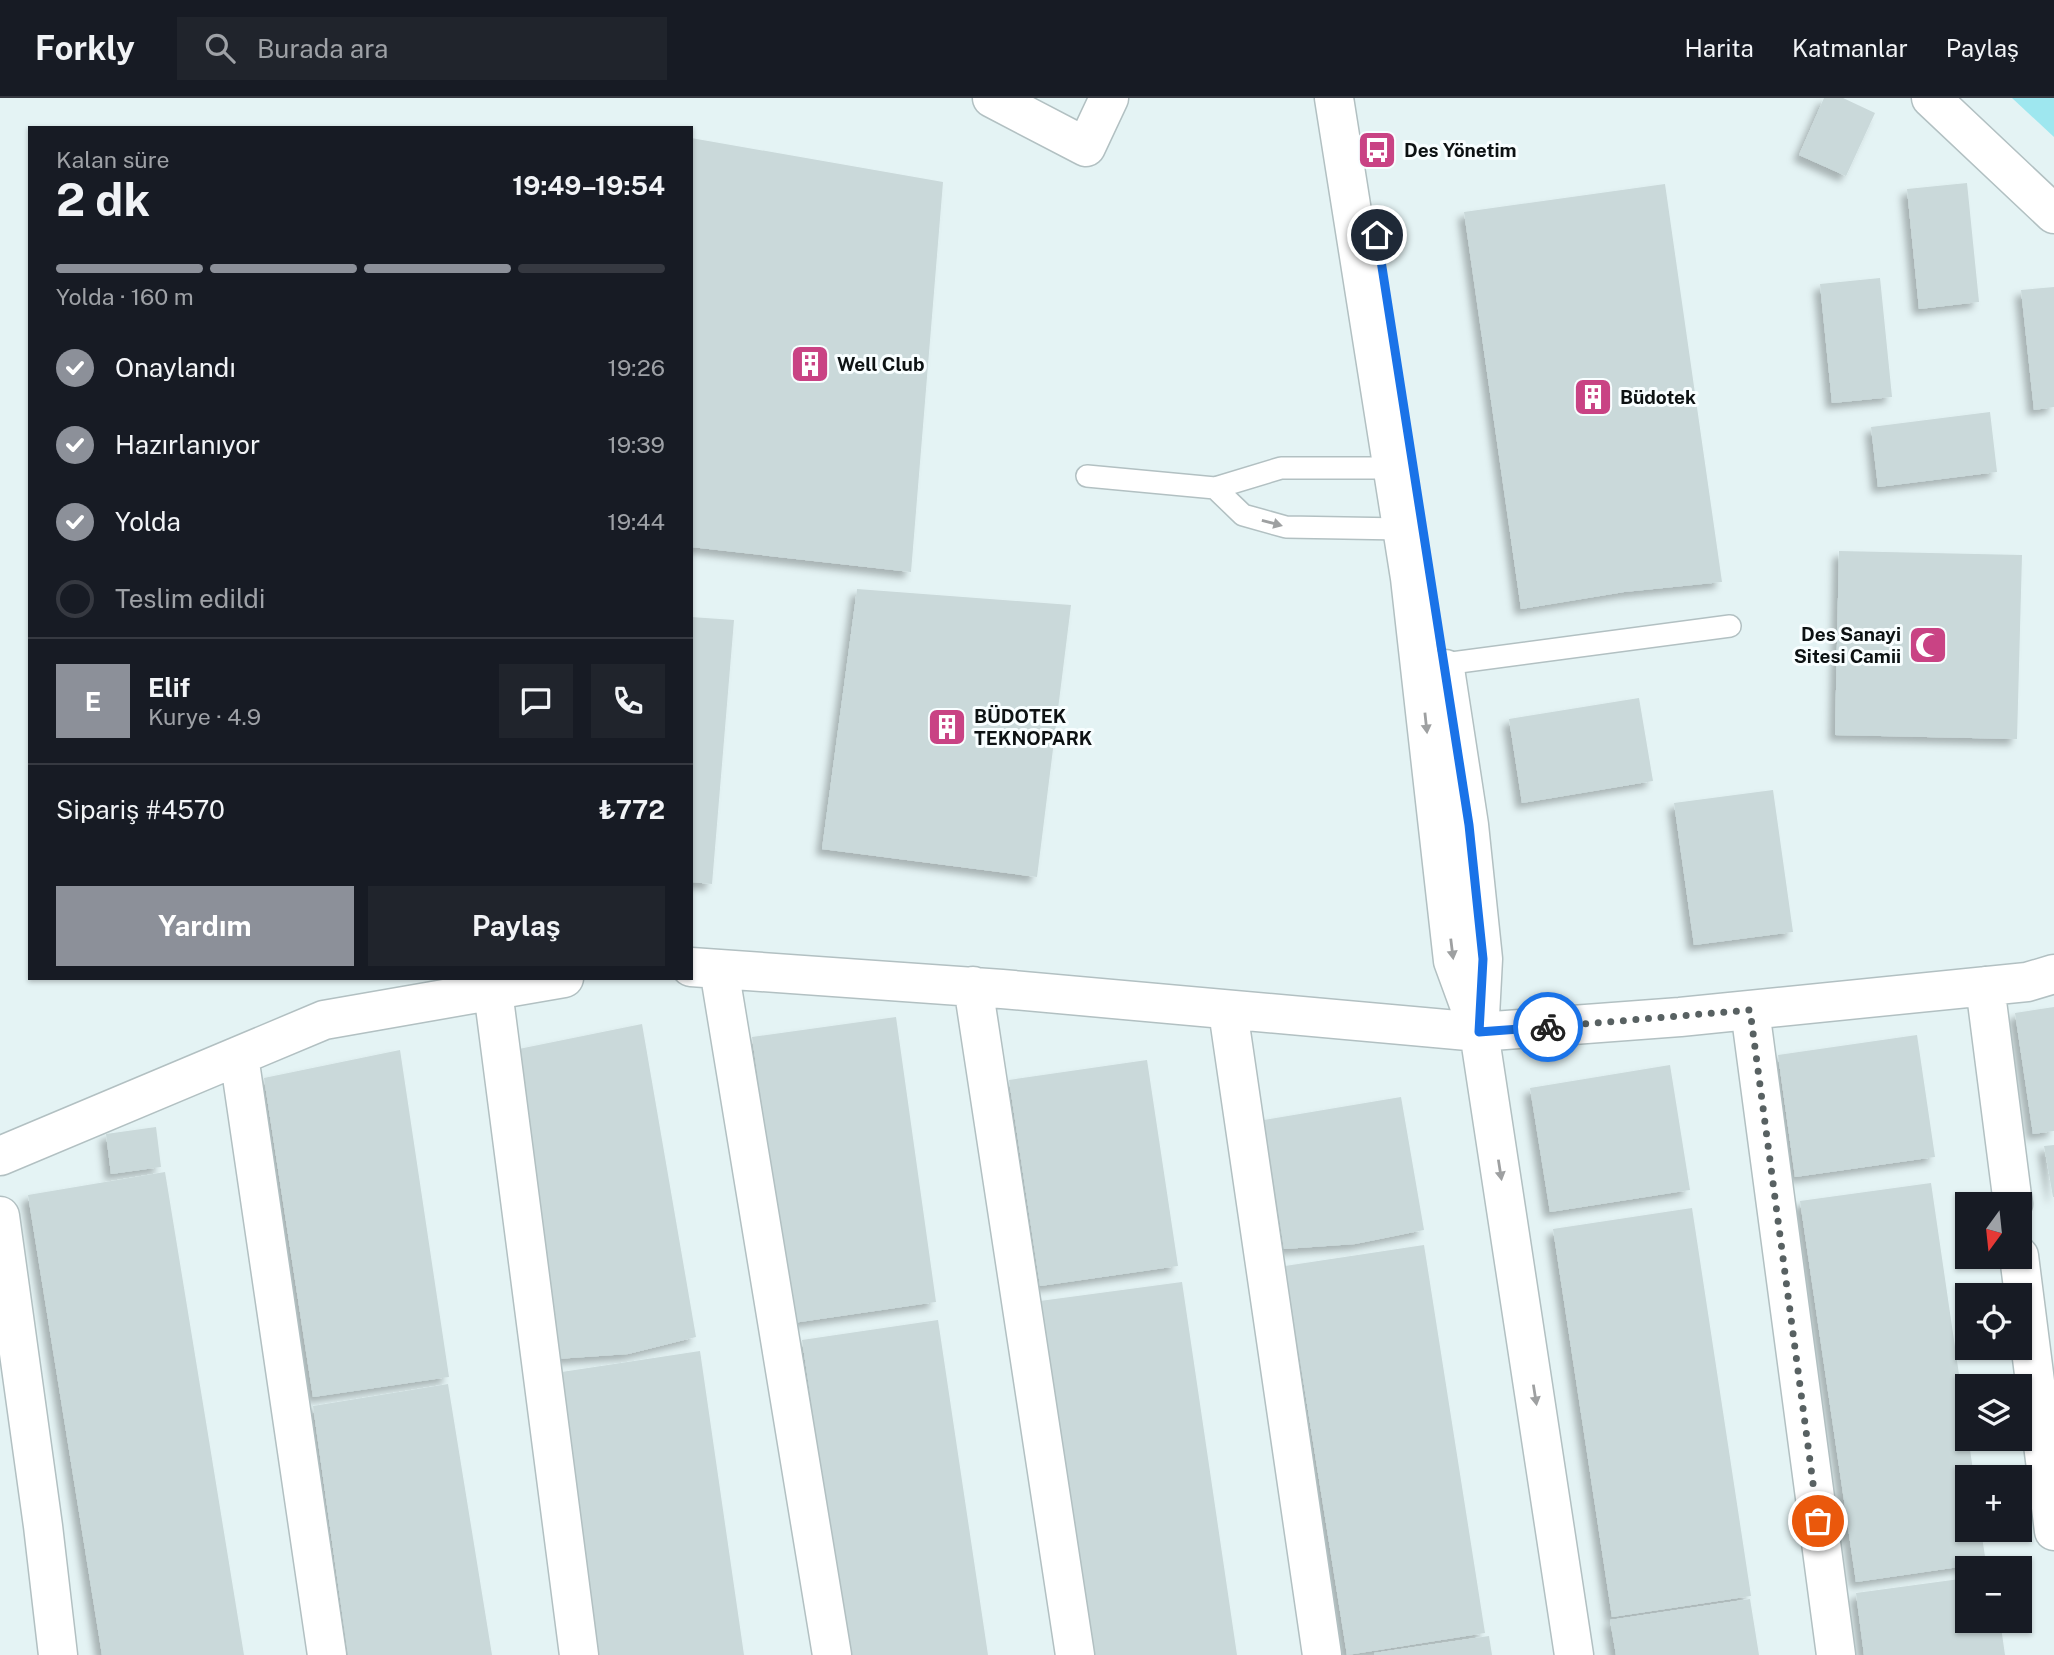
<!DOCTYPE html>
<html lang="tr">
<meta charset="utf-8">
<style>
:root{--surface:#171b24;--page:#20242c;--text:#f1f3f6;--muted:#9ea1a6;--line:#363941;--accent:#8c9099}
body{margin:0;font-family:"Public Sans",sans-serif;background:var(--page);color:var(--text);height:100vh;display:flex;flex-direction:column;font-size:26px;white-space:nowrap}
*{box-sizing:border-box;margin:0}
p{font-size:23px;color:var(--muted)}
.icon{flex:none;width:38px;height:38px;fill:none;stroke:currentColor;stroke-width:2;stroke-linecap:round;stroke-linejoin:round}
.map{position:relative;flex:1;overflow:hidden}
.panel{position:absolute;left:28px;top:28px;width:665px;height:854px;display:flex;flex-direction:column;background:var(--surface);border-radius:0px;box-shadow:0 2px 5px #0004}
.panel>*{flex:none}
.needle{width:46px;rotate:195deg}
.tools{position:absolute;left:1955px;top:1094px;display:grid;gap:14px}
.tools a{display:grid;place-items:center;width:77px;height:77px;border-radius:0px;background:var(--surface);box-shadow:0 2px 5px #0004;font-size:35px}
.pin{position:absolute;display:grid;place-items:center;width:60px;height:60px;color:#fff;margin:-30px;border:4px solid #fff;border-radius:50%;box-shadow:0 2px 7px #0007}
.courier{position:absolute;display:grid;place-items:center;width:70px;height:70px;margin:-35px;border:5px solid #1a73e8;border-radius:50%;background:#fff;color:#222;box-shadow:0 2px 9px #0007}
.overview em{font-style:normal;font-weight:700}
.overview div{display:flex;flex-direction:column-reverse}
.overview{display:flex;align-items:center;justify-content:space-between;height:119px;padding:0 28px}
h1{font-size:46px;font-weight:700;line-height:52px}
.bar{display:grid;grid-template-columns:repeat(4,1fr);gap:10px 7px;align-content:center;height:84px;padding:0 28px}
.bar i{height:9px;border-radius:5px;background:var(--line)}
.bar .active{background:var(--accent)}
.bar p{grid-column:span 4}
.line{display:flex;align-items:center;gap:18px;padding:0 28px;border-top:2px solid var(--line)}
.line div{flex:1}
.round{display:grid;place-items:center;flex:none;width:74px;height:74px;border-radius:0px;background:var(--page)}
ol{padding:0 28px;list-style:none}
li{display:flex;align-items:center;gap:21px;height:77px}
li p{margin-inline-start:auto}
li .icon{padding:7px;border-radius:50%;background:var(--accent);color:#fff;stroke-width:4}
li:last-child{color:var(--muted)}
li i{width:38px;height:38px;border:4px solid var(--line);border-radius:50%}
.button{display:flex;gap:14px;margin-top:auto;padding:14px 28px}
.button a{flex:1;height:80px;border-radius:0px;background:var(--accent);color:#fff;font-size:28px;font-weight:700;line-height:80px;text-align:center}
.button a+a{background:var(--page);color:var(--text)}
header{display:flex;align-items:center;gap:42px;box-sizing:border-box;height:98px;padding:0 35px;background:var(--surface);border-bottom:2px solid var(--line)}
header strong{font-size:33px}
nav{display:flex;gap:38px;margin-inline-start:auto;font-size:24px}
.search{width:490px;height:63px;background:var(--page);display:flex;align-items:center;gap:18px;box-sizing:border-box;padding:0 24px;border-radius:0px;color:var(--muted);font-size:26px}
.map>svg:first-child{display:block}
.green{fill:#9ee7ef}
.building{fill:#cad9da;filter:url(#shadow)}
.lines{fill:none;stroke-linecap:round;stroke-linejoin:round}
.lane-casing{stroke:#b2c0c2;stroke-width:24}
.street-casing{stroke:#b2c0c2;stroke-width:41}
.lane{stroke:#fff;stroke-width:21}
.street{stroke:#fff;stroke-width:38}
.oneway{fill:#9ea0a1}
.done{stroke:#586162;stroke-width:7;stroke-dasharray:0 12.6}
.route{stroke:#1a73e8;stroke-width:9}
.labels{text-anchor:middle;stroke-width:6;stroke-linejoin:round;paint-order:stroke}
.poi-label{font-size:19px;font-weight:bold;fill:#0d1213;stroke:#f8feff;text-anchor:start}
</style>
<header>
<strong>Forkly</strong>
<div class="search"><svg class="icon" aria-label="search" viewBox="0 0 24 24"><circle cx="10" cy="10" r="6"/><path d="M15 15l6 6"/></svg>Burada ara</div>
<nav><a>Harita</a><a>Katmanlar</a><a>Paylaş</a></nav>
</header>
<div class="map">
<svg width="2054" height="1557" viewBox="0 0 2054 1557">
<defs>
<filter id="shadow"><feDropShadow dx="-6" dy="6" stdDeviation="3.5" flood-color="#0004"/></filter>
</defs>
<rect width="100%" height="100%" fill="#e4f3f4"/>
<!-- green -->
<path class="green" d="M2012 0H2054V39Z"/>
<!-- building -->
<path class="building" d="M1824 0H1843L1875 15 1846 78 1799 57Z
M691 40 943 84 911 474 691 449Z
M1967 85 1979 204 1919 211 1907 91Z
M1665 86 1722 484 1624 494 1521 511 1464 114Z
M1880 180 1892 299 1832 305 1820 186Z
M2054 189V309L2034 312 2021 192Z
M1990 314 1997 374 1878 389 1871 329Z
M1839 453 2022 457 2017 641 1835 637Z
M857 491 1071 507 1037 779 822 751Z
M691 519 734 522 712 786 691 784Z
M1639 600 1653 683 1522 705 1509 621Z
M1773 692 1793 834 1694 847 1674 705Z
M2054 909V1033L2033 1036 2015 915Z
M896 919 936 1204 793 1225 752 939Z
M642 926 696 1239 628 1256 556 1261 509 953Z
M1917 937 1935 1059 1795 1079 1778 957Z
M400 952 449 1279 313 1299 264 980Z
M1147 962 1178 1168 1040 1188 1009 982Z
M1670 967 1690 1092 1550 1114 1530 990Z
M1401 999 1424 1132 1355 1146 1284 1151 1264 1022Z
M156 1029 161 1069 111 1076 106 1036Z
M2054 1047V1099H2053L2044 1048Z
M165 1074 205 1318 244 1557H102L28 1097Z
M1931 1085 1974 1379H1967V1432H1981L1986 1465 1856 1484 1800 1103Z
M1692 1110 1751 1498 1612 1519 1553 1131Z
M1424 1147 1485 1535 1347 1557 1285 1168Z
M1182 1184 1237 1557H1092L1040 1203Z
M938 1222 988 1557H849L802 1242Z
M700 1253 744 1557H599L555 1275Z
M448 1286 492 1557H348L313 1308Z
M1967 1480V1522H2000L2005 1557H1864L1856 1495Z
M1750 1501 1759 1557H1616L1610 1522Z
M1489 1538 1492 1557H1374V1555Z"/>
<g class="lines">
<!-- lane casing -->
<g class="lane-casing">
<path id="lane" d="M1087 378 1215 390 1281 370H1393
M1215 390 1243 417 1286 429 1402 431
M1444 566 1730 528"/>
</g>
<!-- street casing -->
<g class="street-casing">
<path id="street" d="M992 0 1086 49 1109 0
M1334 0 1410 480 1453 863 1479 934 1574 1557
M1931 0 2054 116
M1445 571 1469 727 1483 861 1480 918
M691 869 1002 891 1479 934 1680 919 2027 884 2054 876
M719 871 832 1557
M973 888 1075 1557
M1985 888 2013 1106
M493 893 579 1557
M1750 912 1836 1557
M1228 913 1322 1557
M239 958 327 1557
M0 1058 324 922 564 880
M0 1118 43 1428 58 1557
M2019 1158 2054 1433"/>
</g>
<!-- lane -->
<use href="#lane" class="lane"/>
<!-- street -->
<use href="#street" class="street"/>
</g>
<!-- one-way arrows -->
<defs><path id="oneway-solid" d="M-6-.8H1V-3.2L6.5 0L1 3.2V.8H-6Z" transform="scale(1.75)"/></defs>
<g class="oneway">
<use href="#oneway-solid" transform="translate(1272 425) rotate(15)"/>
<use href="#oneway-solid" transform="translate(1426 625) rotate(84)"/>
<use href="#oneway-solid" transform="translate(1452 851) rotate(83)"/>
<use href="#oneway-solid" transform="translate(1500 1072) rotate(81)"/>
<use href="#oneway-solid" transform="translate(1535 1297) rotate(81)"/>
</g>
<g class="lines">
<!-- done -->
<path class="done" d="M1548 929 1750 912 1818 1423"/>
<!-- route -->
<path class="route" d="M1377 137 1469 727 1483 861 1479 934 1548 929"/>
</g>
<!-- icons -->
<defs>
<g id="bus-square" transform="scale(2.0125)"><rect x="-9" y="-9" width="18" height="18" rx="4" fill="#c94384" stroke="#f8feff"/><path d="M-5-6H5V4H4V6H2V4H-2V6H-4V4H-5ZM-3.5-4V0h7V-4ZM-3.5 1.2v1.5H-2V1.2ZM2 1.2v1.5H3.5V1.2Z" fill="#fff"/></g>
<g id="building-square" transform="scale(2.0125)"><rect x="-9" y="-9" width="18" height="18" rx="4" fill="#c94384" stroke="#f8feff"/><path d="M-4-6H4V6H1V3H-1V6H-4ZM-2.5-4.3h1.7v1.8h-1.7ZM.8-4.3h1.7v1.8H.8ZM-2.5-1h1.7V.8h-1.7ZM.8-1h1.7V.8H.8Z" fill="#fff"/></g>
<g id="mosque-square" transform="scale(2.0125)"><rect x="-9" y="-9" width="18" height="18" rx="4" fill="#c94384" stroke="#f8feff"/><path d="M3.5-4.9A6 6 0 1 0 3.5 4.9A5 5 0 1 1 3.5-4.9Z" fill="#fff"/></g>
</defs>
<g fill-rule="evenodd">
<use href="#bus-square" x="1377" y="52"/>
<use href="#building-square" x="810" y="266"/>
<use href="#building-square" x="1593" y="299"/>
<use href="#mosque-square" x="1928" y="547"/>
<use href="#building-square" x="947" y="629"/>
</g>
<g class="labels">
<!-- poi labels -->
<g class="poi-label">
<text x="1404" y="59">Des Yönetim</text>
<text x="837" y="273">Well Club</text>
<text x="1620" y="306">Büdotek</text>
<text x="1901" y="543" text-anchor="end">Des Sanayi<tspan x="1901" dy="22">Sitesi Camii</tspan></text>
<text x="974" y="625">BÜDOTEK<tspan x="974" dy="22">TEKNOPARK</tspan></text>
</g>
</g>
</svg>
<div class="tools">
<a><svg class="needle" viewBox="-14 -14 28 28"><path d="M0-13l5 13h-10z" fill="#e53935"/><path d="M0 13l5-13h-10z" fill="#9ea1a6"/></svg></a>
<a><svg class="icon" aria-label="locate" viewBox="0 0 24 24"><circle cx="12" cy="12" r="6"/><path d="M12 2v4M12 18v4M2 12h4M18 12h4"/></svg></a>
<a><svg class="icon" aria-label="layers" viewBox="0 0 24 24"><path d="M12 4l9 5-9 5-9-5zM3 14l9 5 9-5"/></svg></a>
<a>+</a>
<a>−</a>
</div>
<div class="pin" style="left:1818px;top:1423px;background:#ea580c"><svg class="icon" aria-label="bag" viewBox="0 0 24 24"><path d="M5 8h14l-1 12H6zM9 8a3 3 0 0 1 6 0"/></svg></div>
<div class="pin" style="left:1377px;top:137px;background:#1f2937"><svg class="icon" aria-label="home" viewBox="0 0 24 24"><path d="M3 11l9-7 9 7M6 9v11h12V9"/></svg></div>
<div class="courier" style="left:1548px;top:929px"><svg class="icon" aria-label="bike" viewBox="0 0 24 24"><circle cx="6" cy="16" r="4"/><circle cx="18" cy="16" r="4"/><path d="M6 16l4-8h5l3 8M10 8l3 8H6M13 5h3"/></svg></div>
<section class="panel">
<div class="overview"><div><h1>2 dk</h1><p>Kalan süre</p></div><em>19:49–19:54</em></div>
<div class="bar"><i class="active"></i><i class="active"></i><i class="active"></i><i></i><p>Yolda · 160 m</p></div>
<ol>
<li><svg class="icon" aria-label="check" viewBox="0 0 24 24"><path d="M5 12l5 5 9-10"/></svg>Onaylandı<p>19:26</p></li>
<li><svg class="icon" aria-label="check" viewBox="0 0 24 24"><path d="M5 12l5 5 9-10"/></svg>Hazırlanıyor<p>19:39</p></li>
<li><svg class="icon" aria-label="check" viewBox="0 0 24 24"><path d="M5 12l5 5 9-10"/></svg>Yolda<p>19:44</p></li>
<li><i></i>Teslim edildi</li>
</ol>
<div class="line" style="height:126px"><b class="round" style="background:var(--accent);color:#fff">E</b><div><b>Elif</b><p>Kurye · 4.9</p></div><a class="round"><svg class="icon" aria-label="chat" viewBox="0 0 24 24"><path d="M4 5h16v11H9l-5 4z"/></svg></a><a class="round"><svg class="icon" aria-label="phone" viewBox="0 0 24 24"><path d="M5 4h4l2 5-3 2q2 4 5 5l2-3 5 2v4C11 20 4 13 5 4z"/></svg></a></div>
<div class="line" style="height:91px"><div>Sipariş #4570</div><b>₺772</b></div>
<div class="button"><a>Yardım</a><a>Paylaş</a></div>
</section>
</div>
